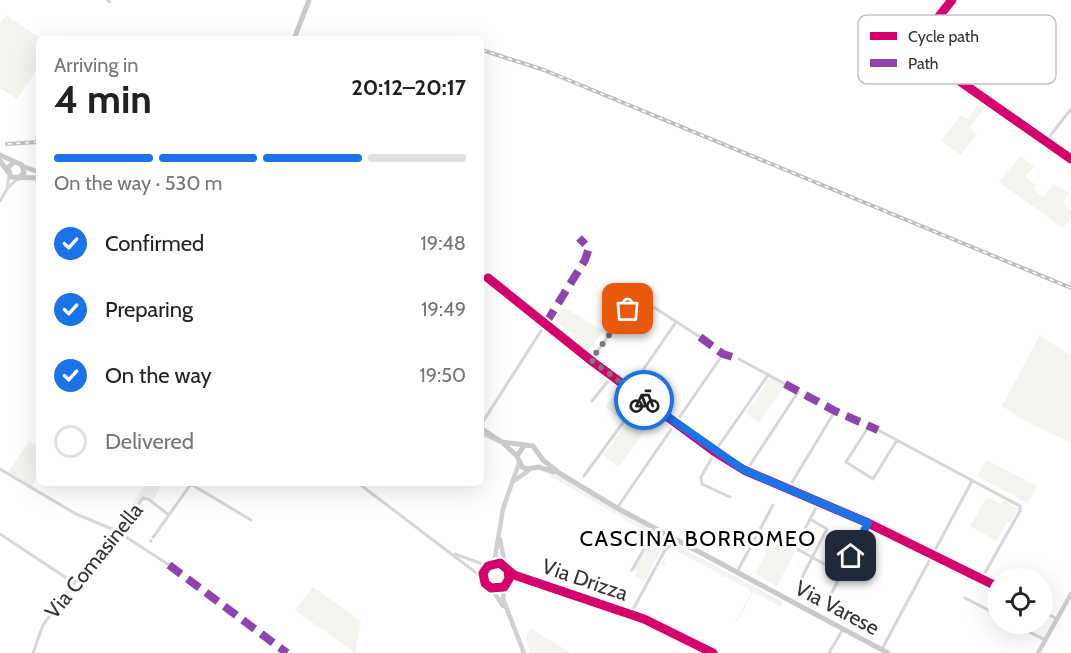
<!DOCTYPE html>
<meta charset="utf-8">
<style>
:root{--surface:#fff;--page:#f2f2f2;--text:#222;--muted:#767676;--line:#e0e0e0;--accent:#1a73e8}
body{margin:0;font-family:Cabin,sans-serif;background:var(--page);color:var(--text);height:100vh;display:flex;flex-direction:column;font-size:22px;white-space:nowrap}
*{box-sizing:border-box;margin:0}
p{font-size:20px;color:var(--muted)}
.icon{flex:none;width:33px;height:33px;fill:none;stroke:currentColor;stroke-width:2;stroke-linecap:round;stroke-linejoin:round}
.map{position:relative;flex:1;overflow:hidden}
.drawer{position:absolute;left:36px;top:36px;width:448px;height:450px;display:flex;flex-direction:column;background:var(--surface);border-radius:9px;box-shadow:0 6px 24px #0002}
.drawer>*{flex:none}
.fabs{position:absolute;left:987px;top:568px;display:grid;gap:12px}
.fabs a{display:grid;place-items:center;width:66px;height:66px;border-radius:50%;background:var(--surface);box-shadow:0 6px 24px #0002;font-size:30px}
.pin{position:absolute;display:grid;place-items:center;width:51px;height:51px;color:#fff;margin:-26px;border-radius:12px;box-shadow:0 3px 9px #0006}
.courier{position:absolute;display:grid;place-items:center;width:60px;height:60px;margin:-30px;border:4px solid #1a73e8;border-radius:50%;background:#fff;color:#222;box-shadow:0 2px 8px #0007}
.overview em{font-style:normal;font-weight:700}
.overview div{display:flex;flex-direction:column-reverse}
.overview{display:flex;align-items:center;justify-content:space-between;height:102px;padding:0 18px}
h1{font-size:39px;font-weight:700;line-height:45px}
.bar{display:grid;grid-template-columns:repeat(4,1fr);gap:9px 6px;align-content:center;height:72px;padding:0 18px}
.bar i{height:8px;border-radius:4px;background:var(--line)}
.bar .active{background:var(--accent)}
.bar p{grid-column:span 4}
ol{padding:0 18px;list-style:none}
li{display:flex;align-items:center;gap:18px;height:66px}
li p{margin-inline-start:auto}
li .icon{padding:6px;border-radius:50%;background:var(--accent);color:#fff;stroke-width:4}
li:last-child{color:var(--muted)}
li i{width:33px;height:33px;border:3px solid var(--line);border-radius:50%}
.map>svg:first-child{display:block}
.green{fill:#f1f5ed}
.lines{fill:none;stroke-linecap:round;stroke-linejoin:round}
.street-tunnel{stroke:#d6d6d6;stroke-width:3;stroke-dasharray:3 1.5;stroke-linecap:butt}
.street{stroke:#d7d7d7;stroke-width:3}
.secondary{stroke:#d0d0d0;stroke-width:4.5}
.primary{stroke:#cacaca;stroke-width:5}
.rail-casing{stroke:#bebebe;stroke-width:4}
.rail{stroke:#fff;stroke-width:1.5;stroke-dasharray:4.5;stroke-linecap:butt}
.quiet{stroke:#8e44ad;stroke-width:8;stroke-dasharray:15 8;stroke-linecap:butt}
.cycleway-casing{stroke:#fff;stroke-width:13}
.cycleway{stroke:#d6006c;stroke-width:9}
.done{stroke:#7a7a7a;stroke-width:6;stroke-dasharray:0 10.8}
.route{stroke:#1a73e8;stroke-width:8}
.labels{text-anchor:middle;stroke-width:6;stroke-linejoin:round;paint-order:stroke}
.street-label{font-size:21px;fill:#333;stroke:#fff}
.neighbourhood-label{font-size:22px;letter-spacing:1.5px;fill:#000;stroke:#fff}
.key{fill:#fff;stroke:#c2c2c2;stroke-width:1.5}
.key-label{font-size:16px;fill:#333}
</style>
<div class="map">
<svg width="1071" height="653" viewBox="0 0 1071 653">
<rect width="100%" height="100%" fill="#fff"/>
<!-- green -->
<path class="green" d="M6 15 41 39H39V67L17 99 0 88V24Z
M982 100 988 104 970 127 977 134 961 155 941 141 961 115 967 119Z
M1020 156 1034 166 1025 177 1036 185 1033 189 1043 197 1054 184 1069 193 1063 202 1071 211V218L1063 228 999 182Z
M564 307 603 331 589 350 555 320Z
M1040 335 1071 356V443L1027 422 1002 406Z
M771 378 784 386 759 423 745 413 752 403 754 404 768 380Z
M622 386 635 396V401L622 420 605 407Z
M640 405 655 416 619 467 603 455Z
M29 441 39 447V475L32 486 8 472Z
M986 460 1037 486 1027 503 978 476Z
M540 470 548 471 562 478 651 530 650 537H646L648 533Z
M146 483H154L160 487 153 501 146 496 124 524 120 522Z
M987 497 1001 504 1005 500 1018 509 1011 522H1007L996 541 970 526Z
M776 535 794 545 795 552 777 586 755 574Z
M655 536 663 540 664 544 644 582 635 576 637 572 634 570 652 538Z
M673 546 680 547 783 602 781 607 753 592 738 621 734 619 738 618 751 593 749 589 724 576 722 578 720 577 721 574 674 550 669 551 664 562 666 563 665 566 661 564Z
M313 587 361 621 355 653 295 610Z
M530 628 571 653H530L526 639Z"/>
<g class="lines">
<!-- street-tunnel -->
<path class="street-tunnel" d="M150 542 154 536"/>
<!-- street -->
<path class="street" d="M107 0 110 2
M952 0 920 40 918 47 921 54 1071 159
M947 73 979 32
M1046 141 1071 109
M8 188 18 178
M0 201 7 189 9 175
M488 278 593 362 715 452 744 470 868 523 998 587
M1071 283V282
M739 359 785 384
M591 360 625 313 636 304 655 308 700 337
M630 389 676 322
M592 401 612 376
M482 423 546 323
M869 426 846 462 873 479 897 440
M878 430 1020 506V511L982 578
M482 434 499 442
M0 469 76 514 117 531 169 565
M746 471 798 392
M584 476 641 398
M189 483 251 520
M358 483 483 578
M788 489 835 411
M730 497 702 484 701 477 718 447 768 375
M819 502 796 546 799 550 826 565
M617 508 723 354
M0 534 74 583
M154 536 191 484
M665 550 676 541
M455 554 488 566
M508 570 514 575 644 619 713 653
M632 570 655 530
M737 572 773 505
M801 579 827 529 810 519
M508 581 519 577
M831 594 868 523
M965 598 998 615
M1042 611 1057 619
M630 615 664 552 666 536
M639 619 673 635
M1014 624 1045 640
M882 649 972 481
M33 653 43 625 104 543 121 529 143 498 148 499 169 515
M829 653 843 629"/>
<!-- secondary -->
<path class="secondary" d="M514 481 529 470
M500 539 505 566
M483 576a13 13 0 1 1 26 0a13 13 0 1 1-26 0Z
M494 563 503 509 519 463
M504 587 503 599 524 653
M491 588 503 606
M1038 653 1071 594"/>
<!-- primary -->
<path class="primary" d="M294 39 309 0
M0 155 22 165 24 173 19 178
M0 161 8 172
M14 162 8 168 11 177 39 178
M24 167 39 172
M482 429 502 442 517 456
M502 442 533 446 543 460 559 473 617 508 888 653
M524 446 517 456 522 467 527 469 539 467 554 472"/>
<!-- rail casing -->
<g class="rail-casing">
<path id="rail" d="M482 50 544 70 1071 288
M7 144 39 142"/>
</g>
<!-- rail -->
<use href="#rail" class="rail"/>
<!-- quiet -->
<path class="quiet" d="M546 323 585 260 589 248 579 238
M700 337 723 354 739 359
M785 384 835 411 878 430
M169 565 287 653"/>
<!-- cycleway casing -->
<g class="cycleway-casing">
<path id="cycleway" d="M952 0 920 40 918 47 921 54 1071 159
M488 278 593 362 715 452 744 470 868 523 998 587
M508 570 509 579 504 587 491 588 485 583 483 573 488 566 500 563 514 575 644 619 713 653"/>
</g>
<!-- cycleway -->
<use href="#cycleway" class="cycleway"/>
</g>
<g class="lines">
<!-- done -->
<path class="done" d="M628 309 591 360 644 400"/>
<!-- route -->
<path class="route" d="M644 400 744 470 868 523 851 556"/>
</g>
<g class="labels">
<!-- street labels -->
<g class="street-label">
<text transform="translate(94 561) rotate(-51)" y="7">Via Comasinella</text>
<text transform="translate(585 580) rotate(19)" y="7">Via Drizza</text>
<text transform="translate(837 608) rotate(28)" y="7">Via Varese</text>
</g>
<!-- neighbourhood labels -->
<g class="neighbourhood-label">
<text x="698" y="546">CASCINA BORROMEO</text>
</g>
</g>
<!-- legend -->
<rect x="858" y="15" width="198" height="69" rx="9" class="key"/>
<rect x="870" y="32" width="27" height="8" fill="#d6006c"/>
<rect x="870" y="59" width="27" height="8" fill="#8e44ad"/>
<g class="key-label">
<text x="908" y="42">Cycle path</text>
<text x="908" y="69">Path</text>
</g>
</svg>
<div class="fabs">
<a><svg class="icon" aria-label="locate" viewBox="0 0 24 24"><circle cx="12" cy="12" r="6"/><path d="M12 2v4M12 18v4M2 12h4M18 12h4"/></svg></a>
</div>
<div class="pin" style="left:628px;top:309px;background:#ea580c"><svg class="icon" aria-label="bag" viewBox="0 0 24 24"><path d="M5 8h14l-1 12H6zM9 8a3 3 0 0 1 6 0"/></svg></div>
<div class="pin" style="left:851px;top:556px;background:#1f2937"><svg class="icon" aria-label="home" viewBox="0 0 24 24"><path d="M3 11l9-7 9 7M6 9v11h12V9"/></svg></div>
<div class="courier" style="left:644px;top:400px"><svg class="icon" aria-label="bike" viewBox="0 0 24 24"><circle cx="6" cy="16" r="4"/><circle cx="18" cy="16" r="4"/><path d="M6 16l4-8h5l3 8M10 8l3 8H6M13 5h3"/></svg></div>
<section class="drawer">
<div class="overview"><div><h1>4 min</h1><p>Arriving in</p></div><em>20:12–20:17</em></div>
<div class="bar"><i class="active"></i><i class="active"></i><i class="active"></i><i></i><p>On the way · 530 m</p></div>
<ol>
<li><svg class="icon" aria-label="check" viewBox="0 0 24 24"><path d="M5 12l5 5 9-10"/></svg>Confirmed<p>19:48</p></li>
<li><svg class="icon" aria-label="check" viewBox="0 0 24 24"><path d="M5 12l5 5 9-10"/></svg>Preparing<p>19:49</p></li>
<li><svg class="icon" aria-label="check" viewBox="0 0 24 24"><path d="M5 12l5 5 9-10"/></svg>On the way<p>19:50</p></li>
<li><i></i>Delivered</li>
</ol>
</section>
</div>
